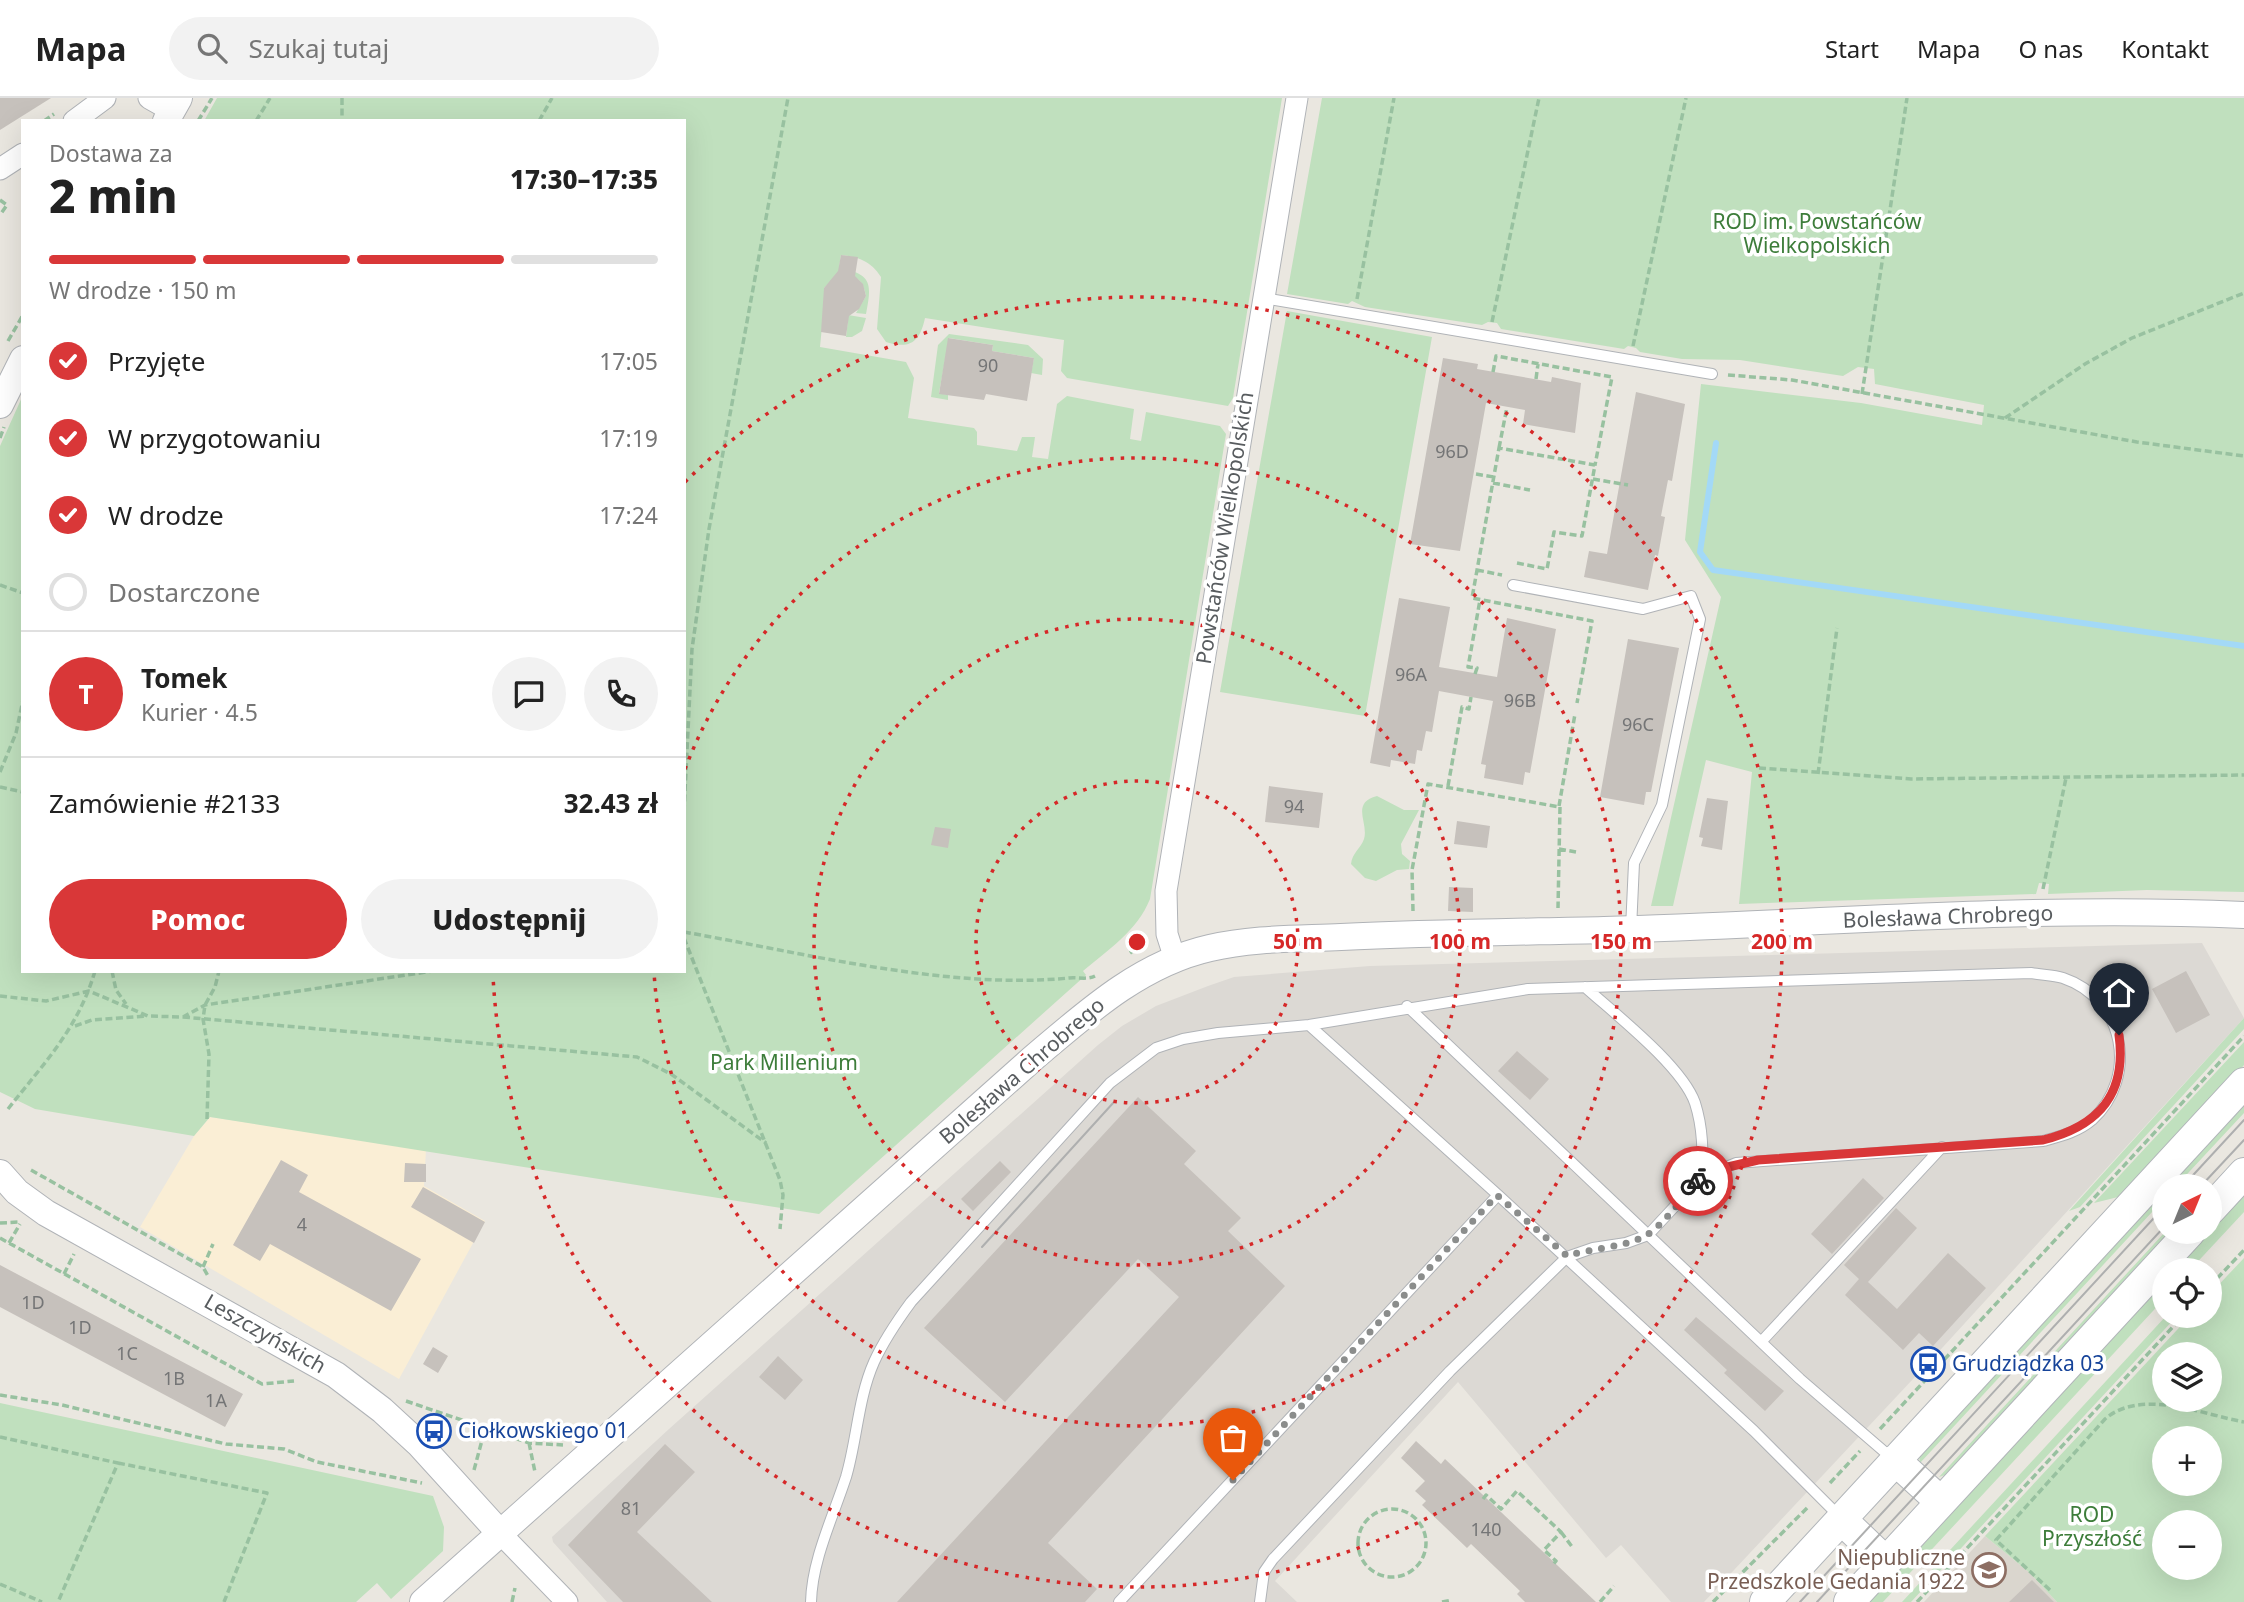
<!DOCTYPE html>
<html lang="pl">
<meta charset="utf-8">
<style>
:root{--surface:#fff;--page:#f2f2f2;--text:#222;--muted:#767676;--line:#e0e0e0;--accent:#d93738}
body{margin:0;font-family:"Noto Sans",sans-serif;background:var(--page);color:var(--text);height:100vh;display:flex;flex-direction:column;font-size:26px;white-space:nowrap}
*{box-sizing:border-box;margin:0}
p{font-size:23px;color:var(--muted)}
.icon{flex:none;width:38px;height:38px;fill:none;stroke:currentColor;stroke-width:2;stroke-linecap:round;stroke-linejoin:round}
.map{position:relative;flex:1;overflow:hidden}
.side{position:absolute;left:21px;top:21px;width:665px;height:854px;display:flex;flex-direction:column;background:var(--surface);border-radius:0px;box-shadow:0 7px 28px #0002}
.side>*{flex:none}
.needle{width:46px;rotate:43deg}
.buttons{position:absolute;left:2152px;top:1076px;display:grid;gap:14px}
.buttons a{display:grid;place-items:center;width:70px;height:70px;border-radius:50%;background:var(--surface);box-shadow:0 7px 28px #0002;font-size:35px}
.pin{position:absolute;display:grid;place-items:center;width:60px;height:60px;color:#fff;margin:-72px -30px;border-radius:50% 50% 50% 0;rotate:-45deg;box-shadow:0 0 7px #0007}
.pin .icon{rotate:45deg}
.courier{position:absolute;display:grid;place-items:center;width:70px;height:70px;margin:-35px;border:5px solid #d93738;border-radius:50%;background:#fff;color:#222;box-shadow:0 2px 9px #0007}
.overview em{font-style:normal;font-weight:800}
.overview div{display:flex;flex-direction:column-reverse}
.overview{display:flex;align-items:center;justify-content:space-between;height:119px;padding:0 28px}
h1{font-size:46px;font-weight:800;line-height:52px}
.bar{display:grid;grid-template-columns:repeat(4,1fr);gap:10px 7px;align-content:center;height:84px;padding:0 28px}
.bar i{height:9px;border-radius:5px;background:var(--line)}
.bar .current{background:var(--accent)}
.bar p{grid-column:span 4}
.line{display:flex;align-items:center;gap:18px;padding:0 28px;border-top:2px solid var(--line)}
.line div{flex:1}
.round{display:grid;place-items:center;flex:none;width:74px;height:74px;border-radius:37px;background:var(--page)}
ol{padding:0 28px;list-style:none}
li{display:flex;align-items:center;gap:21px;height:77px}
li p{margin-inline-start:auto}
li .icon{padding:7px;border-radius:50%;background:var(--accent);color:#fff;stroke-width:4}
li:last-child{color:var(--muted)}
li i{width:38px;height:38px;border:4px solid var(--line);border-radius:50%}
.cta{display:flex;gap:14px;margin-top:auto;padding:14px 28px}
.cta a{flex:1;height:80px;border-radius:42px;background:var(--accent);color:#fff;font-size:28px;font-weight:800;line-height:80px;text-align:center}
.cta a+a{background:var(--page);color:var(--text)}
header{display:flex;align-items:center;gap:42px;box-sizing:border-box;height:98px;padding:0 35px;background:var(--surface);border-bottom:2px solid var(--line)}
header strong{font-size:33px}
nav{display:flex;gap:38px;margin-inline-start:auto;font-size:24px}
.search{width:490px;height:63px;background:var(--page);display:flex;align-items:center;gap:18px;box-sizing:border-box;padding:0 24px;border-radius:38px;color:var(--muted);font-size:26px}
.map>svg:first-child{display:block}
.commercial{fill:#faeed5}
.industrial{fill:#dcd9d4}
.education{fill:#dad6ce}
.green{fill:#c0e0be;fill-rule:evenodd}
.lines{fill:none;stroke-linecap:round;stroke-linejoin:round}
.stream{stroke:#a3d9f7;stroke-width:6}
.building{fill:#c6c1bc}
.service-casing{stroke:#b0b3b7;stroke-width:12}
.minor-casing{stroke:#b0b3b7;stroke-width:23}
.tertiary-casing{stroke:#b0b3b7;stroke-width:28}
.secondary-casing{stroke:#b1b5b9;stroke-width:32}
.path{stroke:#98c1a0;stroke-width:3.5;stroke-dasharray:7 3.5;stroke-linecap:butt}
.service{stroke:#fff;stroke-width:10}
.minor{stroke:#fff;stroke-width:21}
.tertiary{stroke:#fff;stroke-width:26}
.secondary{stroke:#fff;stroke-width:30}
.tram{stroke:#aeafaf;stroke-width:2}
.done{stroke:#8b8d8c;stroke-width:7;stroke-dasharray:0 12.6}
.route{stroke:#d93738;stroke-width:9}
.ring{fill:none;stroke:#d62828;stroke-width:3.5;stroke-dasharray:3.5 7}
.labels{text-anchor:middle;stroke-width:7;stroke-linejoin:round;paint-order:stroke}
.number-label{font-size:18px;fill:#747576}
.park-label{font-size:21px;fill:#3d7d3a;stroke:#fff}
.street-label{font-size:21px;fill:#585c5f;stroke:#fff}
.transit-label{font-size:21px;fill:#164399;stroke:#fff;text-anchor:start}
.education-label{font-size:21px;fill:#785e54;stroke:#fff;text-anchor:end}
.centre{fill:#d62828;stroke:#fff;stroke-width:3.5}
.ring-label{font-size:21px;text-anchor:middle;font-weight:bold;fill:#d62828;stroke:#fff;stroke-width:7;stroke-linejoin:round;paint-order:stroke}
</style>
<header>
<strong>Mapa</strong>
<div class="search"><svg class="icon" aria-label="search" viewBox="0 0 24 24"><circle cx="10" cy="10" r="6"/><path d="M15 15l6 6"/></svg>Szukaj tutaj</div>
<nav><a>Start</a><a>Mapa</a><a>O nas</a><a>Kontakt</a></nav>
</header>
<div class="map">
<svg width="2244" height="1504" viewBox="0 0 2244 1504">
<rect width="100%" height="100%" fill="#eae7e0"/>
<!-- commercial -->
<path class="commercial" d="M210 1019 426 1051 424 1088 485 1123 399 1281 140 1129 194 1038Z"/>
<!-- industrial -->
<path class="industrial" d="M2202 845 2244 920 1943 1249 1704 1504H1671L1621 1447 1606 1460 1458 1284 1275 1483 1297 1504H607L553 1444 552 1439 669 1331 1098 947 1122 928 1156 908 1208 888 1234 879 1370 868Z"/>
<!-- education -->
<path class="education" d="M1985 1438 2030 1475 2057 1504H1924Z"/>
<!-- green -->
<path class="green" d="M217 0H1282L1233 300 1228 308 1067 280 1061 273 1064 242 925 220C920 243 911 252 886 244L877 231 881 179C871 163 858 159 841 157L839 170C872 176 872 185 866 216L856 215 866 198C863 181 855 176 838 176L824 190V204L848 217 866 220 862 233 852 239H846L848 222 823 218 820 249 906 264 914 280 908 320 974 330 977 334V347L1017 353 1022 339H1035L1032 359 1048 361 1057 306 1067 298 1134 311 1130 341 1141 343 1146 314 1220 328 1226 336 1150 801C1137 833 1109 851 1083 873L1086 877 819 1116 210 1019 194 1038 35 1011 0 994V348L23 297V873H684V23H204Z
M1322 0H2244V794L2147 792 2048 796 2049 786 2039 785 2036 796 1739 806 1752 674 1706 662 1673 808H1651L1721 499 1685 442 1701 286 1861 305 1982 327 1984 307 1875 286 1874 271 1858 269 1843 278 1740 262 1682 261 1640 254 1636 250 1628 248 1624 251 1501 231 1497 225 1488 224 1482 227 1365 209 1352 203 1348 206 1287 196Z
M1287 213 1432 239 1365 618 1220 594Z
M949 236 1028 247 1043 261 1042 277 1031 275 1034 260 992 253 993 247 949 240 939 295 948 297V302L931 299 938 247Z
M1377 698 1404 712H1419L1401 746 1402 756 1410 763 1409 771 1397 772 1376 783 1365 780 1351 766C1352 755 1361 750 1364 741 1369 725 1350 705 1377 698Z
M2244 920V931L2080 1109 2069 1113Z
M2244 944V967L2138 1084 2122 1098 2094 1105Z
M2244 1002V1015L2176 1088H2165V1100L1920 1365 1919 1358 1926 1347Z
M2244 1093V1114L2190 1172H2171L2206 1134H2210V1130Z
M2165 1134H2174L1951 1375 1939 1379Z
M2244 1160V1504H2057L2030 1475 1985 1438 2190 1218H2210V1196ZM2165 1256H2210V1302H2165ZM2165 1340H2210V1386H2165ZM2165 1424H2210V1470H2165Z
M2165 1179V1200L1883 1504H1864Z
M2166 1218H2177L1911 1504H1902Z
M0 1305 433 1398 444 1429 443 1453 391 1501 377 1485 356 1504H0Z"/>
<g class="lines">
<!-- stream -->
<path class="stream" d="M1716 345 1700 454 1713 472 2244 548"/>
</g>
<!-- building -->
<path class="building" d="M0 0H51L0 32Z
M841 157 858 159 855 178 863 186 866 198 859 211 849 218 846 238 821 234 824 190 838 173Z
M948 240 993 247 992 253 1034 260 1027 303 986 296 984 302 939 296Z
M1443 260 1478 266 1477 271 1551 284 1552 279 1581 285 1575 335 1523 326 1525 312 1486 305 1460 453 1410 446Z
M1636 294 1685 306 1672 383 1668 382 1661 418 1665 419 1658 458 1655 457 1648 492 1584 479 1589 453 1607 456Z
M1399 500 1450 509 1439 569 1497 579 1507 520 1556 531 1530 675 1525 674 1523 687 1484 680 1486 667 1481 666 1493 603 1439 593 1432 634 1426 633 1422 653 1417 652 1415 666 1391 662 1390 669 1370 665Z
M1628 541 1679 550 1651 694H1646L1644 707 1600 699Z
M1269 688 1323 695 1319 730 1265 724Z
M1707 700 1728 703 1722 752 1701 748 1703 740 1699 739Z
M1457 723 1490 728 1487 750 1454 746Z
M935 729 951 731 948 750 931 747Z
M1449 789 1473 790V814L1448 813Z
M2186 873 2210 917 2176 935 2152 891Z
M1517 953 1549 981 1530 1002 1498 973Z
M1138 999 1196 1053 1184 1066 1241 1120 1228 1133 1285 1188 1048 1445 1097 1491 1085 1504H897L1179 1199 1138 1161 1005 1304 924 1230Z
M281 1062 308 1077 299 1094 421 1161 391 1213 270 1146 260 1163 233 1147Z
M1000 1063 1011 1074 973 1113 961 1101Z
M405 1065 426 1066V1084H404Z
M1863 1080 1884 1100 1832 1156 1811 1136Z
M423 1089 485 1124 474 1145 411 1109Z
M1896 1110 1917 1130 1868 1184 1897 1211 1948 1155 1986 1190 1933 1248 1919 1235 1903 1252 1845 1197 1859 1181 1844 1167Z
M0 1167 243 1296 225 1329 0 1209Z
M1696 1219 1784 1293 1765 1313 1724 1275 1727 1272 1684 1232Z
M433 1249 448 1258 438 1275 423 1266Z
M778 1258 803 1282 785 1302 759 1279Z
M1416 1343 1441 1366 1445 1361 1596 1504H1525L1517 1496 1520 1493 1471 1446 1467 1450 1422 1407 1426 1403 1415 1393 1425 1383 1401 1360Z
M665 1346 695 1374 637 1434 712 1504H623L568 1447Z
M2032 1482 2054 1504H2009Z"/>
<g class="lines">
<!-- service casing -->
<g class="service-casing">
<path id="service" d="M1263 200 1712 276
M1513 487 1643 511 1691 498 1700 521 1662 707 1634 765 1631 831
M1585 889C1615 916 1682 968 1695 1005 1703 1030 1703 1054 1702 1079
M1407 908 1800 1281 1894 1362
M1309 927 1498 1097
M1761 1244 1942 1049
M811 1504C812 1462 833 1419 846 1379 857 1342 858 1300 874 1264 884 1242 897 1223 911 1204L1110 985 1156 950 1183 941 1218 935 1309 927 1528 891 2031 875C2041 877 2053 877 2063 880 2125 901 2139 979 2092 1022 2078 1034 2061 1038 2043 1043L1736 1065 1702 1079 1648 1137 1626 1145 1593 1150 1567 1159 1450 1273 1273 1461 1264 1474 1260 1504
M1119 1504 1498 1097 1754 1333 1840 1419"/>
</g>
<!-- minor casing -->
<g class="minor-casing">
<path id="minor" d="M149 0 172 13
M74 23 105 0
M0 71 23 56
M1175 861 1167 836 1166 793 1297 0
M500 1435 567 1504"/>
</g>
<!-- tertiary casing -->
<g class="tertiary-casing">
<path id="tertiary" d="M166 23 179 0
M0 307 23 261
M0 1075 17 1094 46 1115 336 1277 382 1312 420 1347 500 1435
M423 1504 1031 962C1084 917 1139 866 1210 850 1252 840 1297 841 1341 839 1429 835 1516 834 1604 832 1817 826 2031 807 2244 817"/>
</g>
<!-- secondary casing -->
<g class="secondary-casing">
<path id="secondary" d="M2210 1112 2244 1075
M1895 1362 1941 1404
M1842 1422 1886 1464
M1765 1504 2244 985
M1849 1504 2190 1134"/>
</g>
<!-- path -->
<path class="path" d="M342 0V23
M44 23 54 16
M198 23 212 0
M256 23 270 0
M539 23 552 0
M0 102 7 107 0 117
M1357 201 1394 0
M1492 224 1539 0
M8 243 23 217
M1633 248 1686 0
M1493 274 1496 258 1612 279 1595 367
M1728 277 1792 282 2137 344 2244 358
M1536 281 1538 266
M1862 296 1907 0
M2005 320 2085 266 2132 240 2244 195
M0 340 4 329
M1499 350 1507 309
M1476 376 1494 379
M1593 381 1628 387
M1493 385 1530 392
M1517 465 1547 471 1554 434 1582 438 1595 367 1499 350 1472 500 1592 523 1577 605
M1477 472 1502 477
M0 487 23 495
M1475 576 1477 570 1468 569 1480 502
M1759 670 1911 681 2244 677
M0 674 16 635 23 602
M1818 676 1837 530
M1448 688 1462 609 1469 611 1471 599
M0 689 23 694
M1559 708 1575 616
M684 714 692 551 709 431 788 0
M1559 751 1576 754
M2043 791 2066 680
M1413 813 1412 772 1428 686 1560 709 1558 810
M684 834C804 855 948 892 1069 880 1077 879 1087 882 1095 878
M684 840 780 1082 783 1097 780 1131
M1130 855 1146 843
M112 873 116 892 126 906
M0 898 46 903 89 893 148 918 183 919 205 907 433 873
M183 919 637 959 671 976 766 1045
M75 928 92 922 147 918
M8 1011C44 965 78 931 95 873
M207 1021 209 956 203 921 205 907 215 889 219 873
M31 1072 203 1169 208 1178
M0 1125 19 1124
M0 1140 262 1286 294 1283
M9 1145 20 1126
M203 1169 213 1146
M64 1176 74 1156
M2210 1188 2244 1152
M0 1297 62 1307 226 1346 284 1351 317 1364 422 1385
M406 1303 529 1345 563 1347
M1880 1331 2244 938
M0 1339 118 1365 58 1504
M529 1345 535 1374
M118 1365 267 1395 224 1504
M474 1372 485 1331
M1830 1385 1860 1353
M1483 1401 1486 1397 1501 1411 1517 1393 1561 1434 1544 1452 1556 1463 1552 1468
M1358 1445a34 34 0 1 1 68 0a34 34 0 1 1-68 0Z
M1561 1434 1573 1450
M0 1486 42 1504
M2050 1492 1996 1442 2105 1321C2141 1290 2201 1316 2244 1324
M512 1504 515 1490
M1442 1504 1452 1502
M1600 1504 1614 1488
M1713 1504 1808 1409
M1917 1504 2183 1218"/>
<!-- service -->
<use href="#service" class="service"/>
<!-- minor -->
<use href="#minor" class="minor"/>
<!-- tertiary -->
<use href="#tertiary" class="tertiary"/>
<!-- secondary -->
<use href="#secondary" class="secondary"/>
<!-- tram -->
<path class="tram" d="M2183 1088 2244 1022
M2201 1088 2244 1042
M982 1149 1114 1004
M1800 1504 2165 1108
M1817 1504 2165 1128"/>
</g>
<g class="lines">
<!-- done -->
<path class="done" d="M1233 1382 1497 1097 1567 1158C1592 1150 1622 1150 1645 1138 1662 1129 1684 1098 1698 1083"/>
<!-- route -->
<path class="route" d="M1698 1083 1715 1072 1758 1062 2043 1042C2099 1028 2127 996 2119 937"/>
</g>
<!-- distance rings -->
<g class="ring">
<circle cx="1137" cy="844" r="161"/>
<circle cx="1137" cy="844" r="323"/>
<path d="M685 671A484 484 0 1 1 654 874"/>
<path d="M685 384A645 645 0 1 1 493 878"/>
</g>
<!-- icons -->
<defs>
<g id="bus-ring" transform="scale(1.75)"><circle r="9.5" fill="#fff" stroke="#1a4fb4" stroke-width="1.5"/><path d="M-5-6H5V4H4V6H2V4H-2V6H-4V4H-5ZM-3.5-4V0h7V-4ZM-3.5 1.2v1.5H-2V1.2ZM2 1.2v1.5H3.5V1.2Z" fill="#1a4fb4"/></g>
<g id="school-ring" transform="scale(1.75)"><circle r="9.5" fill="#fff" stroke="#8d6e63" stroke-width="1.5"/><path d="M0-5L7-2L0 1L-7-2ZM-4 1L0 2.5L4 1V4Q0 6-4 4Z" fill="#8d6e63"/></g>
</defs>
<g fill-rule="evenodd">
<use href="#bus-ring" x="1928" y="1266"/>
<use href="#bus-ring" x="434" y="1333"/>
<use href="#school-ring" x="1989" y="1472"/>
</g>
<g class="labels">
<!-- number labels -->
<g class="number-label">
<text x="988" y="274">90</text>
<text x="1452" y="360">96D</text>
<text x="1411" y="583">96A</text>
<text x="1520" y="609">96B</text>
<text x="1638" y="633">96C</text>
<text x="1294" y="715">94</text>
<text x="302" y="1133">4</text>
<text x="33" y="1211">1D</text>
<text x="80" y="1236">1D</text>
<text x="127" y="1262">1C</text>
<text x="174" y="1287">1B</text>
<text x="216" y="1309">1A</text>
<text x="631" y="1417">81</text>
<text x="1486" y="1438">140</text>
</g>
<!-- park labels -->
<g class="park-label">
<text x="1817" y="131">ROD im. Powstańców<tspan x="1817" dy="24">Wielkopolskich</tspan></text>
<text x="784" y="972">Park Millenium</text>
<text x="2092" y="1424">ROD<tspan x="2092" dy="24">Przyszłość</tspan></text>
</g>
<!-- street labels -->
<g class="street-label">
<text transform="translate(1225 430) rotate(-81)" y="7">Powstańców Wielkopolskich</text>
<text transform="translate(1948 819) rotate(-2)" y="7">Bolesława Chrobrego</text>
<text transform="translate(1022 973) rotate(-41)" y="7">Bolesława Chrobrego</text>
<text transform="translate(265 1236) rotate(30)" y="7">Leszczyńskich</text>
</g>
<!-- transit labels -->
<g class="transit-label">
<text x="1952" y="1273">Grudziądzka 03</text>
<text x="458" y="1340">Ciołkowskiego 01</text>
</g>
<!-- education labels -->
<g class="education-label">
<text x="1965" y="1467">Niepubliczne<tspan x="1965" dy="24">Przedszkole Gedania 1922</tspan></text>
</g>
</g>
<circle cx="1137" cy="844" r="10" class="centre"/>
<g class="ring-label">
<text x="1298" y="851">50 m</text>
<text x="1460" y="851">100 m</text>
<text x="1621" y="851">150 m</text>
<text x="1782" y="851">200 m</text>
</g>
</svg>
<div class="buttons">
<a><svg class="needle" viewBox="-14 -14 28 28"><path d="M0-13l5 13h-10z" fill="#e53935"/><path d="M0 13l5-13h-10z" fill="#767676"/></svg></a>
<a><svg class="icon" aria-label="locate" viewBox="0 0 24 24"><circle cx="12" cy="12" r="6"/><path d="M12 2v4M12 18v4M2 12h4M18 12h4"/></svg></a>
<a><svg class="icon" aria-label="layers" viewBox="0 0 24 24"><path d="M12 4l9 5-9 5-9-5zM3 14l9 5 9-5"/></svg></a>
<a>+</a>
<a>−</a>
</div>
<div class="pin" style="left:1233px;top:1382px;background:#ea580c"><svg class="icon" aria-label="bag" viewBox="0 0 24 24"><path d="M5 8h14l-1 12H6zM9 8a3 3 0 0 1 6 0"/></svg></div>
<div class="pin" style="left:2119px;top:937px;background:#1f2937"><svg class="icon" aria-label="home" viewBox="0 0 24 24"><path d="M3 11l9-7 9 7M6 9v11h12V9"/></svg></div>
<div class="courier" style="left:1698px;top:1083px"><svg class="icon" aria-label="bike" viewBox="0 0 24 24"><circle cx="6" cy="16" r="4"/><circle cx="18" cy="16" r="4"/><path d="M6 16l4-8h5l3 8M10 8l3 8H6M13 5h3"/></svg></div>
<section class="side">
<div class="overview"><div><h1>2 min</h1><p>Dostawa za</p></div><em>17:30–17:35</em></div>
<div class="bar"><i class="current"></i><i class="current"></i><i class="current"></i><i></i><p>W drodze · 150 m</p></div>
<ol>
<li><svg class="icon" aria-label="check" viewBox="0 0 24 24"><path d="M5 12l5 5 9-10"/></svg>Przyjęte<p>17:05</p></li>
<li><svg class="icon" aria-label="check" viewBox="0 0 24 24"><path d="M5 12l5 5 9-10"/></svg>W przygotowaniu<p>17:19</p></li>
<li><svg class="icon" aria-label="check" viewBox="0 0 24 24"><path d="M5 12l5 5 9-10"/></svg>W drodze<p>17:24</p></li>
<li><i></i>Dostarczone</li>
</ol>
<div class="line" style="height:126px"><b class="round" style="background:var(--accent);color:#fff">T</b><div><b>Tomek</b><p>Kurier · 4.5</p></div><a class="round"><svg class="icon" aria-label="chat" viewBox="0 0 24 24"><path d="M4 5h16v11H9l-5 4z"/></svg></a><a class="round"><svg class="icon" aria-label="phone" viewBox="0 0 24 24"><path d="M5 4h4l2 5-3 2q2 4 5 5l2-3 5 2v4C11 20 4 13 5 4z"/></svg></a></div>
<div class="line" style="height:91px"><div>Zamówienie #2133</div><b>32.43 zł</b></div>
<div class="cta"><a>Pomoc</a><a>Udostępnij</a></div>
</section>
</div>
